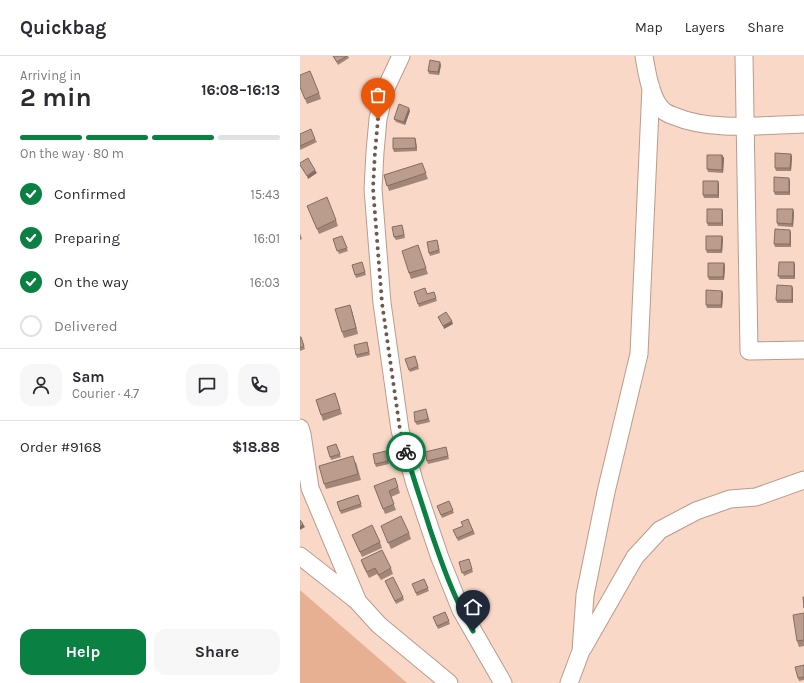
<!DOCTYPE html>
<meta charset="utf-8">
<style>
:root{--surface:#fff;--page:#f7f7f7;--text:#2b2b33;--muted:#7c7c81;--line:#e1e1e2;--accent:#0b8043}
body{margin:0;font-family:Karla,sans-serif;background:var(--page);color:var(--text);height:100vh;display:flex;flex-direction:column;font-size:15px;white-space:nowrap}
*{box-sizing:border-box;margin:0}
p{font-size:13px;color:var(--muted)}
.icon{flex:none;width:22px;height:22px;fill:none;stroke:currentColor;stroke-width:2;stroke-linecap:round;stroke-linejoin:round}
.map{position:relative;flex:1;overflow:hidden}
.side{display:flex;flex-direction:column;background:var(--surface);width:300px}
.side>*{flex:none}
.pin{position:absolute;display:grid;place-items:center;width:34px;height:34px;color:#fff;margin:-41px -17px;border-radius:50% 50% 50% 0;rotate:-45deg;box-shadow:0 0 4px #0007}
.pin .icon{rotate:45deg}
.courier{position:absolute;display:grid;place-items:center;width:40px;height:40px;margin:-20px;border:3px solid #0b8043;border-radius:50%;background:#fff;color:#222;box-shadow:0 1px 5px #0007}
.headline em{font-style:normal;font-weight:700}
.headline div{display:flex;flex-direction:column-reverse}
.headline{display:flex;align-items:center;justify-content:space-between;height:68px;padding:0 20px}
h1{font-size:26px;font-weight:700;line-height:30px}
.bar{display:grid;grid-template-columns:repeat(4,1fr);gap:6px 4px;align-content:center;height:48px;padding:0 20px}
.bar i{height:5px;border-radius:3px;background:var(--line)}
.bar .selected{background:var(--accent)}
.bar p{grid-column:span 4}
.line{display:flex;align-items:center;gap:10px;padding:0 20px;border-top:1px solid var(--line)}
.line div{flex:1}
.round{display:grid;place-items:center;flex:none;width:42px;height:42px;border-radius:12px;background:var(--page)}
ol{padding:0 20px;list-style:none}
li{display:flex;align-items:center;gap:12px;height:44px}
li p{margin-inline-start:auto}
li .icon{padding:4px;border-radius:50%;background:var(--accent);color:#fff;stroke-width:4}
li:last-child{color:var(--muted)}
li i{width:22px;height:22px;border:2px solid var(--line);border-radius:50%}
.primary-button{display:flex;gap:8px;margin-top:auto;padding:8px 20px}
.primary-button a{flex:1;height:46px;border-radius:12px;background:var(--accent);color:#fff;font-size:16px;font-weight:700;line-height:46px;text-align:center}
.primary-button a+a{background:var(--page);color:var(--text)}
header{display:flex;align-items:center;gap:24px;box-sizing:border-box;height:56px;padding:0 20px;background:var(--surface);border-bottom:1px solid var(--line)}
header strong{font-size:19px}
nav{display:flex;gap:22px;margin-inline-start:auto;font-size:14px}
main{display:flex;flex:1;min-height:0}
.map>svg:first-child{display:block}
.green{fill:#e8b093}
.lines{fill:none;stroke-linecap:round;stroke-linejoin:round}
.minor-casing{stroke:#ba9b8b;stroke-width:19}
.minor{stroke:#fff;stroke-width:17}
.wall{fill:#a28779}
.shaded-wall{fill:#846e63}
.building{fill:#bc9d8d;stroke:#846e63}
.done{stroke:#6c5950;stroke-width:4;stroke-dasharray:0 7.2}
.route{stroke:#0b8043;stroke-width:5}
</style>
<header>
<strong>Quickbag</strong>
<nav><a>Map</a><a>Layers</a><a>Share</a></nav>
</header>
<main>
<section class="side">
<div class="headline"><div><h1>2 min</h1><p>Arriving in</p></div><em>16:08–16:13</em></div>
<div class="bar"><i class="selected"></i><i class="selected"></i><i class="selected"></i><i></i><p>On the way · 80 m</p></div>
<ol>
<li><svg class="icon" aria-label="check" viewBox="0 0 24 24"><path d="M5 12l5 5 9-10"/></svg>Confirmed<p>15:43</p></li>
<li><svg class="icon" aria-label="check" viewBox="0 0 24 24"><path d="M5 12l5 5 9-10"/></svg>Preparing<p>16:01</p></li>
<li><svg class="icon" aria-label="check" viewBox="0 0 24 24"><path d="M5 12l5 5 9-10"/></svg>On the way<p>16:03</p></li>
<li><i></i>Delivered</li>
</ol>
<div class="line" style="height:72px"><a class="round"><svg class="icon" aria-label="person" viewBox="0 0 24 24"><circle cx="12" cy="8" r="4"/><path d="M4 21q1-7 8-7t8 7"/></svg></a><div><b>Sam</b><p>Courier · 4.7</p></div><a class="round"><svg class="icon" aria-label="chat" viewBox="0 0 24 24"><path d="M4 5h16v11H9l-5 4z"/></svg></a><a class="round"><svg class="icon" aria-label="phone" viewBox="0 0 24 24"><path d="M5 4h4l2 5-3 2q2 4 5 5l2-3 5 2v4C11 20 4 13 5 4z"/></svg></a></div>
<div class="line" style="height:52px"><div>Order #9168</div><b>$18.88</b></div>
<div class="primary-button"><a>Help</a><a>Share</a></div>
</section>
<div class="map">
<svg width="504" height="627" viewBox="0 0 504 627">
<rect width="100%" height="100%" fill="#f9d8c8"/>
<!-- green -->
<path class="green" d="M0 534 107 627H0Z"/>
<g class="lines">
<!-- minor casing -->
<g class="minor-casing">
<path id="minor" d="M101 0 85 34 78 63 75 96 73 133 82 247 100 374 115 428 140 502 161 554 203 627
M344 0C347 17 351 46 365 56 368 58 371 59 374 60 411 76 464 69 504 68
M444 0 449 295 504 294
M0 372 2 378 10 432 58 546 79 569 149 627
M0 500 56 544
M283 592 335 501 360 474 396 455 430 443 456 441 504 424
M269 627 281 595 285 539 306 436 339 298 351 31"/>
</g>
<!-- minor -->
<use href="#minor" class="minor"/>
</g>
<!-- wall -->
<path class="wall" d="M33 0H48L49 2 38 9Z
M141 9 139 19 129 18 128 15Z
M0 31 19 37 21 43 7 48Z
M110 55 105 69 96 66 94 63Z
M0 78 15 83 17 86 0 94Z
M115 82 116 85 117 95 94 96 93 93Z
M491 98 492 101 491 115H476L475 112Z
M422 99 424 102 423 117 408 116 407 113Z
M122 107 128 123 89 135 84 119Z
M418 125 419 128V142H404L403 139Z
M490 125V139H475L474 136Z
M7 150 36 164 38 170 19 178Z
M422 153 423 156V170H408L407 167Z
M494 156 493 171 478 170 477 167Z
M103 172 105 182 96 184 94 181Z
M0 177 2 183 0 184Z
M491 177V191H475L474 188Z
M42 180 48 195 39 198 33 183Z
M422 180 423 183 422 197H407L406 194Z
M138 187 140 197 130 200 129 197Z
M118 189 128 218 111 223 109 217Z
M62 206 66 219 56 222 52 209Z
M494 206 495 209V223H480L478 220Z
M424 207 425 210 424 224H409L408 221Z
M493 233V247H477L476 244Z
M422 235 423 238 422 252H407L406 249Z
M114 236 127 238 134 236 137 245 119 251Z
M52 255 58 278 44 282 42 276Z
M0 281H1L5 293 0 295Z
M67 286 70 299 57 302 56 299Z
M115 300 119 313 110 316 105 303Z
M35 337 42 358 23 365 16 344Z
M127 356 130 366 117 369 115 366Z
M36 388 41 401 31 404 27 391Z
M146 391 149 403 128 408 127 405Z
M87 398 89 408 76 411 75 408Z
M56 406 61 424 26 433 24 428Z
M95 422 100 437 91 441 96 454 85 458 74 430Z
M58 439 62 451 41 458 37 446Z
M149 445 154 457 142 462 137 450Z
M168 463 175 478 158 485 153 474 163 470Z
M81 470 109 477 111 483 91 493Z
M52 479 80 486 82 492 62 501Z
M169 503 173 516 164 520 159 506Z
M61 504 91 512 93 518 81 524 77 518 69 522 63 510Z
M124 523 129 535 117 540 112 528Z
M85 525 103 541 104 544 96 548Z
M145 556 150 568 138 573 133 561Z
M504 557V590L499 591 497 585Z
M504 609V624L499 625 498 622Z"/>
<!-- shaded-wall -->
<path class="shaded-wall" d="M140 6 141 9 139 19 138 16Z
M109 52 110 55 105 69 104 66Z
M115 82 116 85 117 95 116 92Z
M491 98 492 101 491 115 490 112Z
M422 99 424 102 423 117 422 114Z
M15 114 17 117 8 123 7 120Z
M489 122 490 125V139L489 136Z
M418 125 419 128V142L418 139Z
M422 153 423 156V170L422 167Z
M493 153 494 156 493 171 492 168Z
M490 174 491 177V191L490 188Z
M422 180 423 183 422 197 421 194Z
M494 206 495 209V223L494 220Z
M424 207 425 210 424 224 423 221Z
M492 230 493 233V247L492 244Z
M422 235 423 238 422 252 421 249Z
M50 249 52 255 58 278 56 272Z
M152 265 153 268 144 273 143 270Z
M3 468 5 471 0 474V471Z"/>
<!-- building -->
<path class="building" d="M33 0H47L37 6Z
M130 4 140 6 138 16 128 15Z
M10 15 19 37 5 43 0 31V19Z
M99 48 109 52 104 66 94 63Z
M11 73 15 83 0 90V78Z
M93 82H115L116 92 93 93Z
M475 97 491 98 490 112H475Z
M407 99H422V114L407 113Z
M8 102 15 114 7 120 0 109V107Z
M122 107 126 117 87 130 84 119Z
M474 121 489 122V136H474Z
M403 125H418V139H403Z
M27 141 36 164 17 173 7 150Z
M407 153H422V167H407Z
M477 153H493L492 168 477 167Z
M102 169 104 179 94 181 92 171Z
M475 173 490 174V188H474Z
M42 180 47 192 37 195 33 183Z
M406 180H422L421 194H406Z
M137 184 139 194 129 197 127 186Z
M118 189 126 212 109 217 102 195Z
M62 206 65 216 55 219 52 209Z
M479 206H494V220H478Z
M408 207H424L423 221H408Z
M477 229 492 230V244H476Z
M125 232 127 238 134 236 136 242 118 248 114 236Z
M406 234 422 235 421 249H406Z
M50 249 56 272 42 276 35 253Z
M146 256 152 265 143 270 138 261Z
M0 281H1L4 290 0 292Z
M67 286 69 296 56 299 54 289Z
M115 300 118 310 109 314 105 303Z
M35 337 40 353 21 359 16 344Z
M126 353 128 363 115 366 114 356Z
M36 388 40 398 30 401 27 391Z
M146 391 148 400 127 405 125 396Z
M86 395 88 405 75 408 73 398Z
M53 400 58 418 24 428 19 410Z
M95 422 98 431 89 435 94 448 83 453 74 430Z
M58 439 61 448 40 455 37 446Z
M149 445 153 454 141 459 137 450Z
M101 460 109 477 88 487 81 470Z
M168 463 173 475 157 482 153 474 163 470 161 466Z
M0 464 3 468 0 471Z
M72 469 80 486 60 496 52 479Z
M82 494 91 512 79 519 75 512 67 516 61 504Z
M169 503 172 513 162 517 159 506Z
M93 521 103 541 95 545 85 525Z
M124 523 128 532 116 537 112 528Z
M503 541H504V552Z
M145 556 149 565 137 570 133 561Z
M504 557V584L497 585 493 559Z
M504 609V621L498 622 495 611Z"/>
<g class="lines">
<!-- done -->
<path class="done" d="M78 63 75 96 73 132 82 247 100 374 106 396"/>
<!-- route -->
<path class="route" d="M106 396C113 422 122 447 130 473 142 508 154 543 173 575"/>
</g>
</svg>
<div class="pin" style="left:78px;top:63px;background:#ea580c"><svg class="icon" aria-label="bag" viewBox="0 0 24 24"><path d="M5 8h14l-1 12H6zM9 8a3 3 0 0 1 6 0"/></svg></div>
<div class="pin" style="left:173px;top:575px;background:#1f2937"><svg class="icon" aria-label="home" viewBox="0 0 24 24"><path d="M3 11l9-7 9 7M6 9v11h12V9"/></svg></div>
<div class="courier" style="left:106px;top:396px"><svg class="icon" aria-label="bike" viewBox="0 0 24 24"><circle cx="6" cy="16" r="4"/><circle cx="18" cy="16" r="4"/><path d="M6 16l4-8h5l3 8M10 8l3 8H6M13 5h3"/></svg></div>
</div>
</main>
